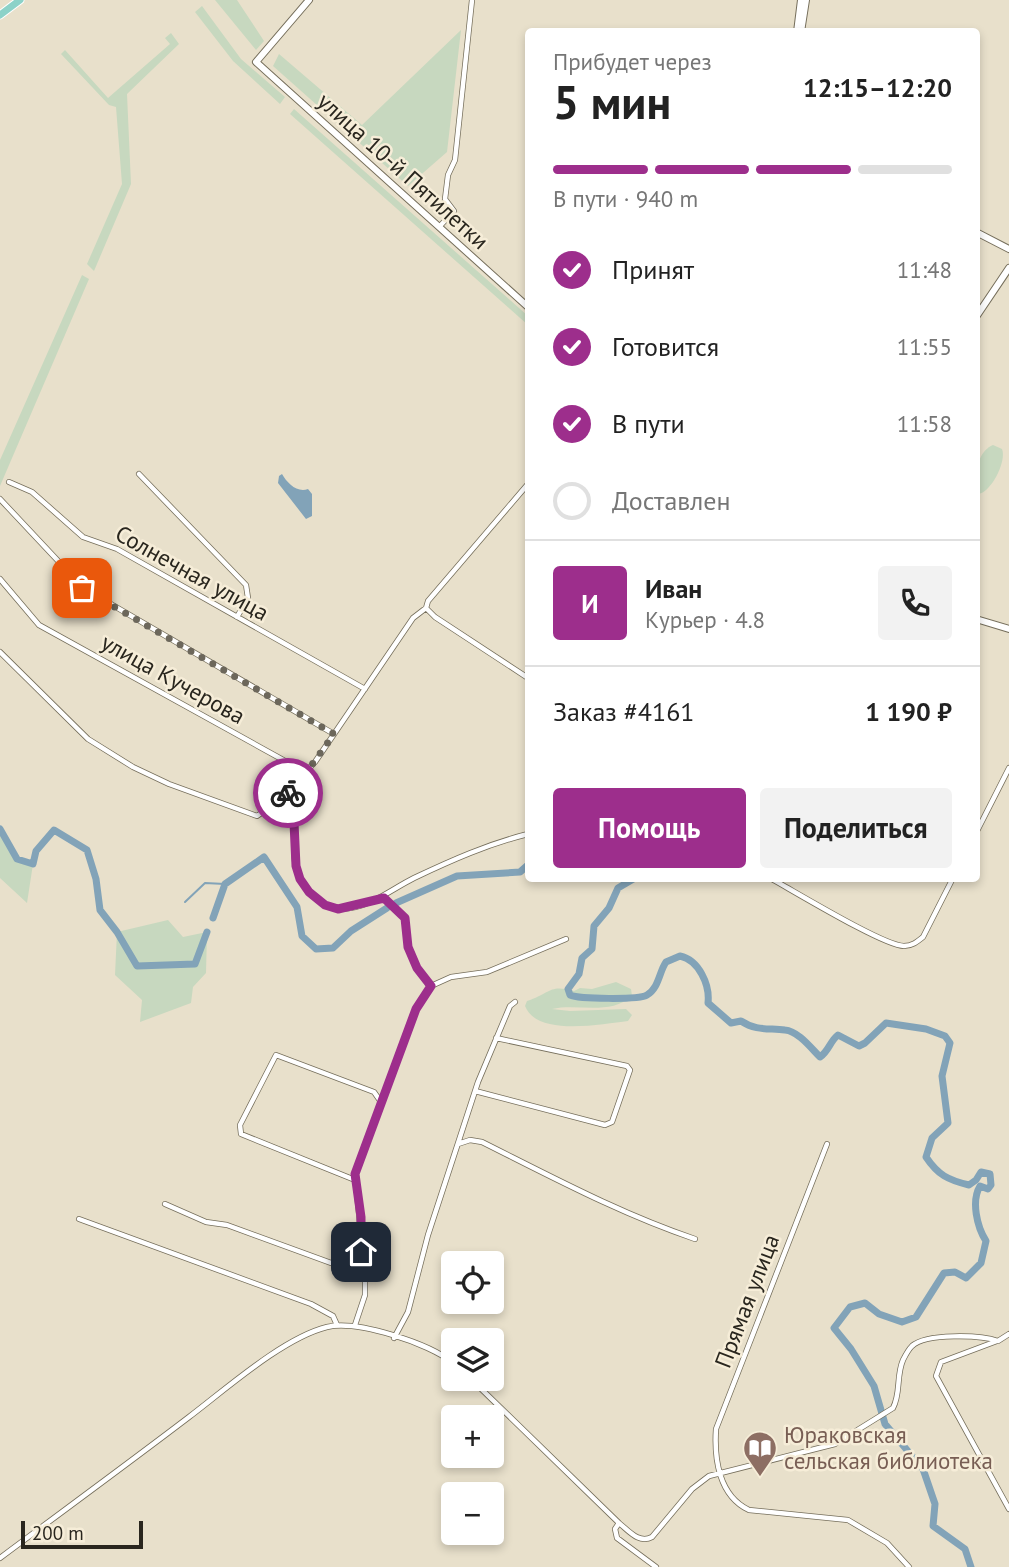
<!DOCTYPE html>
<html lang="ru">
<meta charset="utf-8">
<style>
:root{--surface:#fff;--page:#f2f2f2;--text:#222;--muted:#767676;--line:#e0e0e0;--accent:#9d2e8c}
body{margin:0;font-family:"PT Sans",sans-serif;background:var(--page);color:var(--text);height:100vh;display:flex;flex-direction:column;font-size:26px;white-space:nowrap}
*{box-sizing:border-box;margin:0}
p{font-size:23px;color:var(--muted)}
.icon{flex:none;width:38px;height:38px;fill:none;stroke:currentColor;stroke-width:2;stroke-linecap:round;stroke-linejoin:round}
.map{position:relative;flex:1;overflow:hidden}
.drawer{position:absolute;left:525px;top:28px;width:455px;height:854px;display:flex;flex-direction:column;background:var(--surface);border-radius:7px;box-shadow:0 4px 10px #0003}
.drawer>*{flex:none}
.tools{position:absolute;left:441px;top:1251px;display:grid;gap:14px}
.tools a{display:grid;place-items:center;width:63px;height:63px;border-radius:7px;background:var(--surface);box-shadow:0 4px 10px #0003;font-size:35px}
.scale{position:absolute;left:21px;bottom:18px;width:122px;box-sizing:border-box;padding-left:7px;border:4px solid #29261e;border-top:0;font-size:19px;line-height:24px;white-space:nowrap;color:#29261e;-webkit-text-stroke:5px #f6edd8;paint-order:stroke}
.pin{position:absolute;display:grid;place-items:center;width:60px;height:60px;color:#fff;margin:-30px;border-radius:14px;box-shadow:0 4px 10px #0006}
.courier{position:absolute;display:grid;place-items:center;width:70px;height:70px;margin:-35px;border:5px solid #9d2e8c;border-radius:50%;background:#fff;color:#222;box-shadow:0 2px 9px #0007}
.headline em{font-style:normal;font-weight:800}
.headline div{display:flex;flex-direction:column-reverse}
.headline{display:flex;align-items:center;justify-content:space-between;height:119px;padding:0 28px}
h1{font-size:46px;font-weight:800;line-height:52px}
.bar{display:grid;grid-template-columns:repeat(4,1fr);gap:10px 7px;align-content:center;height:84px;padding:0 28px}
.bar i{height:9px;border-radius:5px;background:var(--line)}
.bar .selected{background:var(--accent)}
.bar p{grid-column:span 4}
.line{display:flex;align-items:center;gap:18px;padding:0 28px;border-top:2px solid var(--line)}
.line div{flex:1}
.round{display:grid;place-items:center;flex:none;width:74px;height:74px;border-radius:7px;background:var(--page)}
ol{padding:0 28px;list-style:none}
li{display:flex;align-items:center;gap:21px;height:77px}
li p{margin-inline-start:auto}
li .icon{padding:7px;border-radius:50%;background:var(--accent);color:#fff;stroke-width:4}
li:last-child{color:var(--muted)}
li i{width:38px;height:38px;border:4px solid var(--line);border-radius:50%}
.button{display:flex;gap:14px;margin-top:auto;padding:14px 28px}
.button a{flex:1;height:80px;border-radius:7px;background:var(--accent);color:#fff;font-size:28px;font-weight:800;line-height:80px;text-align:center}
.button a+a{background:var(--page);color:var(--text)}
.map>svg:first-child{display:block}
.green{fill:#c7d8bf}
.water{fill:#82a3b8}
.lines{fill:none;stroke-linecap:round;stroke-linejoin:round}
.stream{stroke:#82a3b8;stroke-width:2}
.river{stroke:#82a3b8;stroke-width:7}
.street-casing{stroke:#756e5b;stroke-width:6}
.secondary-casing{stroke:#756e5b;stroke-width:8}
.primary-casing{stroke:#fff;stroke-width:9}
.street{stroke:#fff;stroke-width:4.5}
.secondary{stroke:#fff;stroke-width:6}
.primary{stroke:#8cd2c8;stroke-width:7}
.done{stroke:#6c675b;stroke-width:7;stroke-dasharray:0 12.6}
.route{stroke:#9d2e8c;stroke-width:9}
.labels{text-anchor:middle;stroke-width:5;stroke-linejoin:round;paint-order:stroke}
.street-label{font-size:23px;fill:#29261e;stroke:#f6edd8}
.education-label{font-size:23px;fill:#785e54;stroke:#f6edd8;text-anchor:start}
</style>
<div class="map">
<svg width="1009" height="1567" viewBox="0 0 1009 1567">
<rect width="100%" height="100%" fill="#e8e0cb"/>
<!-- green -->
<path class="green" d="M215 0H237L264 41 256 50Z
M202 6 241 59 285 97 280 104 233 61 195 12Z
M461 30 447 152 408 186 273 66 279 54 362 125Z
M171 33 179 44 127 94 131 184 94 271 87 264 122 184 116 107 109 105 61 54 65 50 108 98 170 44 165 38Z
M294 109 528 316V325L290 114Z
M82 275 89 279 0 486V460Z
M993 445 1002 449C1007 461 991 493 978 494 973 480 976 452 993 445Z
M0 829 17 859 33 864 27 903 0 878Z
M168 920 183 937 207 932 206 973 193 987 191 1003 140 1022 142 1000 115 975 117 932Z
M616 982 631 989 632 996C610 1016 577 1003 552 1009L570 1011 626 1009 632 1015 628 1021C601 1024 537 1037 525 1006L527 1001C551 993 549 984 574 991L580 988 592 989Z"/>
<!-- water -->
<path class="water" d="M282 474C287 483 297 493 308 489L312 494V516L306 519 278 483 279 476Z"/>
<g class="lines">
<!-- stream -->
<path class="stream" d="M185 902 205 883 225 884"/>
<!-- river -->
<path class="river" d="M0 829 17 859 33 864 36 851 54 830 87 850 96 879 100 910 117 932 137 966 195 964 207 932
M635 878 618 888 609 908 594 926 592 949 582 958 579 974 568 989 570 995C579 999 639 1000 647 995 659 988 659 972 666 962L680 956C699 960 710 985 708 1003L731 1023 741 1021C756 1031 768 1028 785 1030 798 1031 811 1048 820 1057 829 1051 830 1041 838 1035L859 1046 865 1043 886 1023 926 1029 945 1036 950 1043 942 1076 948 1123 932 1138 926 1157C938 1175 948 1180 969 1185L976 1180 981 1172 990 1174 991 1185 988 1189 980 1186C971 1201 977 1227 986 1241L981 1263 966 1278 955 1272 944 1273 916 1317 902 1322 879 1314 865 1303 850 1307 834 1328 851 1349 874 1386 885 1424 923 1469 935 1504 933 1526 965 1549 971 1567
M396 903 457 876 520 872 528 865
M213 918 225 884 264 857 297 907 302 936 316 949 333 948 351 931 387 908"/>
<!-- street casing -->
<g class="street-casing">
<path id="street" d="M439 227 454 211 445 199 448 175 455 160 472 0
M139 474 246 585 248 598 237 617
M9 482 32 492 83 537 117 549 365 689
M0 499 61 564 73 582 334 734
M0 579 39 625 305 772
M426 608 435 617 528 678
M0 652 88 739 133 767 169 784 257 816 276 803 315 762 413 618 426 608 428 601 528 484
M287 791C304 816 286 852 300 879 308 894 324 910 342 909 370 908 390 890 414 878 452 860 488 844 528 834
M976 833 1009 768
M770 878C794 891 884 946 904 946 912 946 917 942 923 937L953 878
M384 898 405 918 408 947 417 968 431 986
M475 1091 605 1125 612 1122 630 1070 627 1066 496 1038
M458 1144 470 1140 482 1142C552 1177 621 1214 695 1239
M827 1144 716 1429C714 1459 719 1496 749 1510L848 1520 887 1543 909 1567
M355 1180 241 1134 240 1125 276 1055 374 1092 381 1102
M165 1204 206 1222 227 1225 364 1275
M79 1219 311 1304 333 1316 337 1325
M355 1325 365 1295V1275L355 1174 416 1009 431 986 451 977 487 972 566 939
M394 1338 408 1312 428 1235 478 1082 510 1006 515 1002
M997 1341 941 1362 936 1376 1009 1509
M471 1379 619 1523C629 1531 639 1544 652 1537L692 1489 709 1476 835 1444 893 1408C901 1393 896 1376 903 1360 905 1356 909 1349 912 1346 926 1333 981 1335 998 1341L1009 1334
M619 1523 615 1529 617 1538 656 1567
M0 1558C63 1511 126 1465 189 1417 226 1389 283 1338 327 1327 357 1320 429 1343 453 1363"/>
</g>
<!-- secondary casing -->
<g class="secondary-casing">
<path id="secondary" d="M309 0 256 62 528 307
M797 32 801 0
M801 32 806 0
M976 232 1009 249
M976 317 1009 268
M976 619 1009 629"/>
</g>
<!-- primary casing -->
<g class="primary-casing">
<path id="primary" d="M0 15 20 0"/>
</g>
<!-- street -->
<use href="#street" class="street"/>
<!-- secondary -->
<use href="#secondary" class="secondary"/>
<!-- primary -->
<use href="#primary" class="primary"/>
</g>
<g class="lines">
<!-- done -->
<path class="done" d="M82 588 334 734 314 762 287 792 288 793"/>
<!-- route -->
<path class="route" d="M288 793 293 801 296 866 300 879 309 892 325 905 338 909 384 898 405 918 408 947 417 968 431 986 416 1009 355 1174 361 1217V1252"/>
</g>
<!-- icons -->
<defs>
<g id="library-pin" transform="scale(1.75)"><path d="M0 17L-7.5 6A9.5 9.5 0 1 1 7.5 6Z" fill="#8d6e63" stroke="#f6edd8"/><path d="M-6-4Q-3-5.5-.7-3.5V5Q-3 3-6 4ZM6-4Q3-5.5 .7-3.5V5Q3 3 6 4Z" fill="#fff"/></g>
</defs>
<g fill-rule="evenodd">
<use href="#library-pin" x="760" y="1448"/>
</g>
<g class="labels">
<!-- street labels -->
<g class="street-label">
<text transform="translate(403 171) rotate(42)" y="8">улица 10-й Пятилетки</text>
<text transform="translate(192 573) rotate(29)" y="8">Солнечная улица</text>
<text transform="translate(173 679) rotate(29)" y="8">улица Кучерова</text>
<text transform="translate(747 1301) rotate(-69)" y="8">Прямая улица</text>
</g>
<!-- education labels -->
<g class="education-label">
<text x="784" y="1443">Юраковская<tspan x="784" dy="26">сельская библиотека</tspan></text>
</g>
</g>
</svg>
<div class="tools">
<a><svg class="icon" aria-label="locate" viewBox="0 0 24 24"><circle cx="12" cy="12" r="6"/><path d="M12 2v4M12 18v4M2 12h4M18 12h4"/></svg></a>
<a><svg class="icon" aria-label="layers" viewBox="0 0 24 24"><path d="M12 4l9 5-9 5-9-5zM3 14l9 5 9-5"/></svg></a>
<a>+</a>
<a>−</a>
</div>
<div class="scale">200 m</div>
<div class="pin" style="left:82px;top:588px;background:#ea580c"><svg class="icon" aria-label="bag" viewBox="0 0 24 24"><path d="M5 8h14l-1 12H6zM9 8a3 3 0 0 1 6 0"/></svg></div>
<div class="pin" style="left:361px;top:1252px;background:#1f2937"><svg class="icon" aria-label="home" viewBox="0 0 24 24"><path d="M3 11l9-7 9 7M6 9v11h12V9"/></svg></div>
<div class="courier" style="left:288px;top:793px"><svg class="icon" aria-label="bike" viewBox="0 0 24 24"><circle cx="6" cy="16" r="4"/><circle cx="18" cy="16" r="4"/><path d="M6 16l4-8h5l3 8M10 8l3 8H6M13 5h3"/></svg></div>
<section class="drawer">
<div class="headline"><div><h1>5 мин</h1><p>Прибудет через</p></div><em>12:15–12:20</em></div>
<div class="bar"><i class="selected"></i><i class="selected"></i><i class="selected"></i><i></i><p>В пути · 940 m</p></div>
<ol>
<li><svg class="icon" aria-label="check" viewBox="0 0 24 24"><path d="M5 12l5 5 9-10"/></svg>Принят<p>11:48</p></li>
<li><svg class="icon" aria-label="check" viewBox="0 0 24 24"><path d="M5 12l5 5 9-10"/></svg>Готовится<p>11:55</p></li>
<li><svg class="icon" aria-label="check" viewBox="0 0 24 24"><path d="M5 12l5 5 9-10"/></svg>В пути<p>11:58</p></li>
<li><i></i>Доставлен</li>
</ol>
<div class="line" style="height:126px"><b class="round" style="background:var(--accent);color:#fff">И</b><div><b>Иван</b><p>Курьер · 4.8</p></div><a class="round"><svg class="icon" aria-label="phone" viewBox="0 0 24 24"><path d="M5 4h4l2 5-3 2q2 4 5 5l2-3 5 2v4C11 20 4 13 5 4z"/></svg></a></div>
<div class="line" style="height:91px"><div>Заказ #4161</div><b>1 190 ₽</b></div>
<div class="button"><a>Помощь</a><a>Поделиться</a></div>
</section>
</div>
